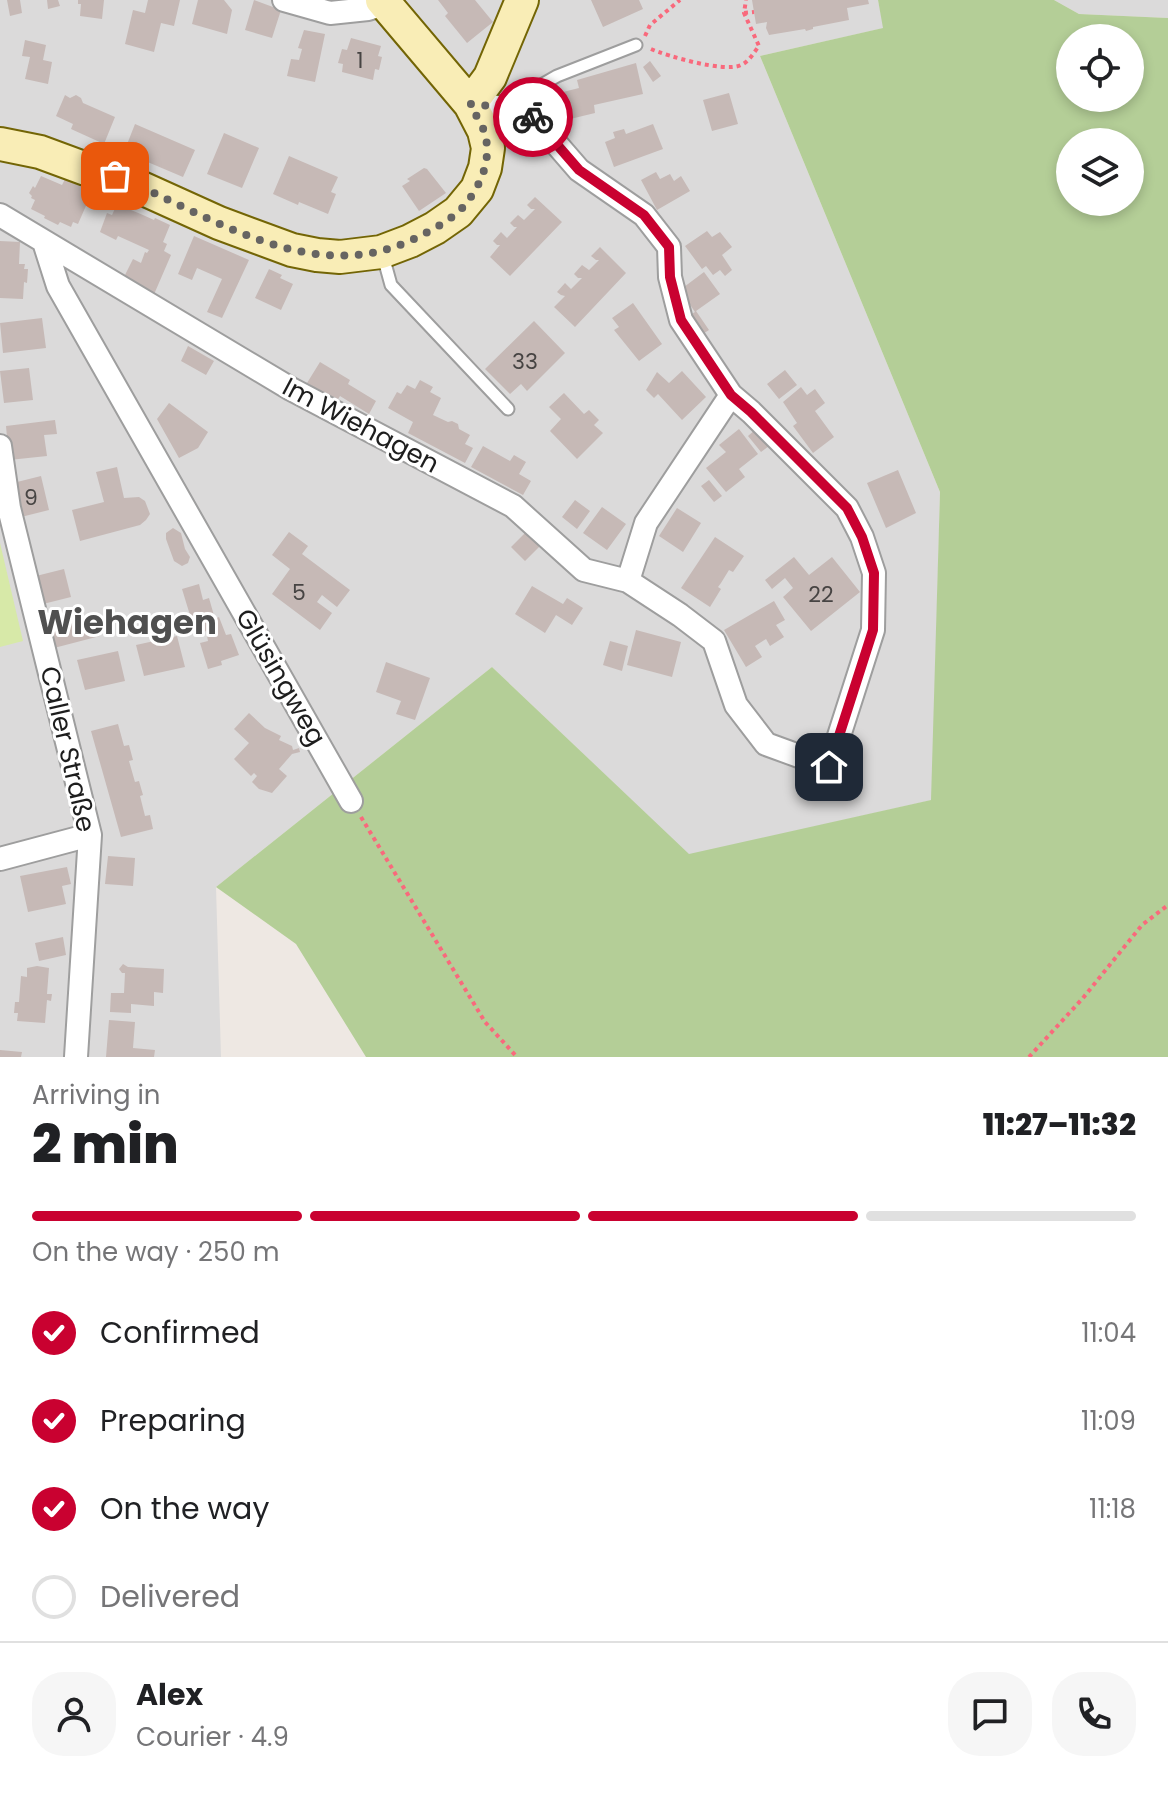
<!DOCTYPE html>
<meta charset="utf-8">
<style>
:root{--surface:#fff;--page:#f6f6f6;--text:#202124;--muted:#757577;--line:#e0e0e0;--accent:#c90130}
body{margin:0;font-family:Poppins,sans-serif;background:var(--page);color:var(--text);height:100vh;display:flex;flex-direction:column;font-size:30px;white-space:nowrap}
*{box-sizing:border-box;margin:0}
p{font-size:26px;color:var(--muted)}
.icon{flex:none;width:44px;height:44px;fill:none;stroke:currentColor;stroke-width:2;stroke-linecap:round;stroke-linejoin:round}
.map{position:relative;height:1057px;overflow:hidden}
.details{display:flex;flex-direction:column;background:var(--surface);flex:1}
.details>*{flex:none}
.fabs{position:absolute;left:1056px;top:24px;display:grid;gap:16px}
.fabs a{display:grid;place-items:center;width:88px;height:88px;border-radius:50%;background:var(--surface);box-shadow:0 4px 12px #0003;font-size:40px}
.pin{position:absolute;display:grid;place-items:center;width:68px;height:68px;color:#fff;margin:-34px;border-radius:16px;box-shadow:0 4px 12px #0006}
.courier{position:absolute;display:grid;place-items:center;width:80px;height:80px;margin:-40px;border:6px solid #c90130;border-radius:50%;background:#fff;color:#222;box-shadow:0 2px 10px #0007}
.summary em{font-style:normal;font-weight:800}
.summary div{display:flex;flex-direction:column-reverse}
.summary{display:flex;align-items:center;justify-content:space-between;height:136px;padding:0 32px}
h1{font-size:52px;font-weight:800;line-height:60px}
.bar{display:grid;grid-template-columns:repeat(4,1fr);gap:12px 8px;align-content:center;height:96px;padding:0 32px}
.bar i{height:10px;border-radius:6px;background:var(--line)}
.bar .selected{background:var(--accent)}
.bar p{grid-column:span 4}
.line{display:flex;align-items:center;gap:20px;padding:0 32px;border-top:2px solid var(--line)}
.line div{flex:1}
.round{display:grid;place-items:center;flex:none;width:84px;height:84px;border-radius:32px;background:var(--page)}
ol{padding:0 32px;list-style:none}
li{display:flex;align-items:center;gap:24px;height:88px}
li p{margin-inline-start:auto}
li .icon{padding:8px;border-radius:50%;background:var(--accent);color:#fff;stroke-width:4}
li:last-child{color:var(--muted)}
li i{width:44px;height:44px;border:4px solid var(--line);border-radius:50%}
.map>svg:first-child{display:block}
.residential{fill:#dbdada}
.grass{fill:#d7e9a8}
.forest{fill:#b4ce97;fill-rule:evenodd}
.building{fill:#c6b9b6}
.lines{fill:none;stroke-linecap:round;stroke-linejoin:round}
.lane-casing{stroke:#9e9e9e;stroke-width:15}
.street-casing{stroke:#9e9e9e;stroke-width:26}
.secondary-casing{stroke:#736505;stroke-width:36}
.path{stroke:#f9697c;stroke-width:4;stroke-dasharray:4 4;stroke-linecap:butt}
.lane{stroke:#fff;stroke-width:11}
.street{stroke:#fff;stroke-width:22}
.secondary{stroke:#f9edb6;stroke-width:32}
.done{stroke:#666462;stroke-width:8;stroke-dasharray:0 14.4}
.route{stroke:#c90130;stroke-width:10}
.labels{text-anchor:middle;stroke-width:6;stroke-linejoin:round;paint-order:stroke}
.number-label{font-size:22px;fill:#474443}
.street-label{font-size:26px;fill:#1d1d1d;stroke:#fff}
.district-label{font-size:34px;font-weight:bold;fill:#505050;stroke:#fff}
</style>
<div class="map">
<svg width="1168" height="1057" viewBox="0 0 1168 1057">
<rect width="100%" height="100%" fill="#eee8e3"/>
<!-- residential -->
<path class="residential" d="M0 0H878L884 28 760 56 940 492 932 800 689 855 492 667 216 887 221 1057H0Z
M1054 0H1168V18L1079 14Z"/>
<!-- grass -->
<path class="grass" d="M0 543 23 641 0 647Z"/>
<!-- forest -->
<path class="forest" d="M878 0H1054L1079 14 1168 18V1057H366L296 944 216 887 492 667 689 854 931 800 940 492 760 56 883 28ZM1070 38H1130V98H1070ZM1070 142H1130V202H1070Z"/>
<!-- building -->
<path class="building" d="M7 0H20L22 13 10 16Z
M47 0H58L60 6 48 9Z
M78 0H104L102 19 80 16 81 4H78Z
M148 0H180L174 26 161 23 154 52 125 44 133 10 145 13Z
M198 0H224L232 10 227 34 192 24Z
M254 0 281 10 272 38 245 30Z
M438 0H475L493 22 467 43 445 16 448 13Z
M591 0H639L643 9 603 27Z
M752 0H868L869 4 847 8 849 20 813 27V29L806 31 805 29 769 35 766 28 767 22 756 24Z
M304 30 325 34 315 82 287 76 291 59 299 60 302 49 298 48Z
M351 38 381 46 378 56 382 57 379 70 375 69 373 80 342 72 343 64 338 63 342 49 347 50Z
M25 40 46 45 43 60 52 62 48 84 25 79 30 57 22 56Z
M650 61 661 76 653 82 643 67Z
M636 63 643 94 594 105 595 113 562 121 555 94 579 88 577 80Z
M729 93 738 124 712 131 703 100Z
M65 95 70 98 76 95 81 98 83 103 115 117 104 144 71 129 73 124 56 116Z
M135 124 195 150 183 177 124 152Z
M653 124 663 149 614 167 605 142 615 138 613 132 624 129 626 134Z
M224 133 259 148 242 188 207 174Z
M289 156 338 177 331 192 336 194 328 214 299 202 298 205 273 194Z
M424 168 427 169 446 193 419 211 402 186 410 181 407 179Z
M656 172 660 179 670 174 674 181 681 176 690 191 657 210 641 180Z
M41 176 62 185 65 179 92 192 78 224 73 222 71 227 60 222 58 225 44 218 45 216 31 209 35 200 31 198 32 196 29 193 33 186 35 188Z
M535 197 562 222 510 276 490 257 500 245H497L493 241 501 232 507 238 517 227H514L510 223 518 215 524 220 535 209H531L527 205Z
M118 202 132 208 131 210 143 215 154 220 155 218 170 225 163 242 167 244 164 251 171 255 152 299 122 281 133 259 141 263 145 252 147 253 149 250 118 236 116 240 100 232 107 213 112 215Z
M707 231 712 237 720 232 732 247 722 255 732 270 725 276 720 270 713 275 706 266 702 269 685 246Z
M194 236 249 260 222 318 207 312 222 279 197 268 192 280 178 274Z
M0 241 20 242 19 264H25L24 269H28L27 283 24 282 23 299 0 298Z
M600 247 626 273 575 327 554 307 565 296 561 295 557 292 565 283 571 289 582 278H578L574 274 582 265 589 270 599 260H596L591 256Z
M269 269 282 275 280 278 293 284 281 310 255 298Z
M704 272 720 294 696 311 709 330 701 335 687 317 695 312 680 290Z
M633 303 662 344 639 361 614 330 619 327 612 318Z
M42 318 46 348 3 353 0 323Z
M534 321 565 353 527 391 521 384 510 394 485 369Z
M188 346 214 361 206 375 181 361Z
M320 362 350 380 348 384 376 401 369 414 340 396 337 401 307 383Z
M29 368 33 400 4 403 0 371Z
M785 370 797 385 779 399 767 384Z
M682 371 706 397 682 420 658 394 654 398 646 390 657 372 669 383Z
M420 380 433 387 430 392 441 398 433 415 448 422 452 421 458 424 459 429 470 435 465 444 473 448 465 463 408 433 413 422 388 408 397 392 401 394 407 385 415 389Z
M801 387 807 395 815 389 825 403 815 411 834 437 813 453 793 426 797 423 783 402Z
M564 393 584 414 589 410 599 420 594 425 603 433 577 459 550 431 561 419 549 407Z
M169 403 208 432 198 448 179 458 157 419Z
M55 420 57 434 44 435 47 456 9 460 6 426Z
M739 429 758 454 739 469 745 477 726 492 706 468 726 452 719 445Z
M756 429 769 446 761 452 748 436Z
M483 446 510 461 514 455 526 462 519 474 531 481 523 495 471 467Z
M117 467 124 498 139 497 145 501 150 514 146 520 140 525 80 541 72 510 104 502 96 472Z
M898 470 916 513 886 528 867 483Z
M41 476 49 510 21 517 13 483Z
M709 480 722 496 714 502 701 486Z
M575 500 590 511 577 529 562 517Z
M602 507 626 524 607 550 583 533Z
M677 508 701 523 683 552 659 536Z
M173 528 181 533 185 549 190 557 188 563 182 566 174 561 166 539V533Z
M289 532 308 546 302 554 350 590 337 607 322 595 317 602 332 613 320 630 272 594 290 569 272 555Z
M526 532 540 546 525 561 511 547Z
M715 537 744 556 733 572 729 570 721 583 718 587 721 589 710 607 681 588Z
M794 557 809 575 832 557 860 592 811 631 783 597 793 588 785 578 772 589 765 580Z
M64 569 71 597 43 604 36 576Z
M199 584 203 600 209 598 215 619 219 617 226 635 231 634 239 655 221 661 222 665 208 669 200 643 208 641 206 631 204 632 202 623 193 625 182 589Z
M532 586 563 604 567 598 583 608 572 625 556 615 545 633 515 614Z
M774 601 785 620 776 625 784 637 770 646 766 639 755 646 762 657 746 667 724 630Z
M74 613 77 626 96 620 100 636 54 648 46 620Z
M636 630 681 642 672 677 627 665Z
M177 636 185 667 144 676 136 645Z
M610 641 628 646 622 671 603 665Z
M118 651 125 681 85 690 77 660Z
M386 662 430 678 415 720 396 714 401 701 376 692Z
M249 713 265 728 281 736 279 740 292 746 293 750 299 748 300 752 292 754 279 769 287 776 272 793 259 789 252 782 257 776 254 773 251 776 234 759 249 743 234 729Z
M118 724 124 746 129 745 133 760 129 761 135 782 139 781 143 795 140 796 145 816 150 815 153 829 121 837 91 731Z
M108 856 135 858 133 886 105 884Z
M67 867 71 884 62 886 66 904 28 912 20 876Z
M63 937 66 955 39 961 35 943Z
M123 964 128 967 164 969 163 993 154 992V1006L131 1004V1013L110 1012 111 993H124L125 973H122L119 969Z
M37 966 49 968 47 994H52L51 1001 47 1000 45 1023 17 1021 18 1013H14L15 1002H19L21 976 27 977V968Z
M109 1020 135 1022 133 1048 155 1050 154 1057H106Z
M0 1050 22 1052 21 1057H0Z"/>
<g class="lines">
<!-- lane casing -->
<g class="lane-casing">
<path id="lane" d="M514 108 531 91 557 76 636 45
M383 256 391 285 508 409"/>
</g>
<!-- street casing -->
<g class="street-casing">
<path id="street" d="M284 0 330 13 368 9 385 4
M0 215 291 389 513 506 584 570 628 581 680 615 714 641 736 705 766 744 829 767 873 630 874 573 862 537 847 508 751 412 731 395 681 320 670 277 669 247 644 215 579 170 527 110 470 104
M44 242 58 286 351 801
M0 446 9 508 90 835 76 1057
M628 581 646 523 731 395
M0 859 90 835"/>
</g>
<!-- secondary casing -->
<g class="secondary-casing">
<path id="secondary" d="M470 104 490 77 522 0
M0 144 40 152 86 169 115 176 219 223 292 250 317 255 340 257 381 252 410 241 435 228 458 212 477 189 485 168 488 148 484 131 470 104 382 0"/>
</g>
<!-- path -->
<path class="path" d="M744 13 754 12
M645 36 650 25 680 0
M651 49C667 56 725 73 741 65 749 62 754 52 759 46L744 13 746 0
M361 817 485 1022 517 1057
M1029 1057 1083 998 1142 925 1168 905"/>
<!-- lane -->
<use href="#lane" class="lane"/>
<!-- street -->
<use href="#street" class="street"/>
<!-- secondary -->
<use href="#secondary" class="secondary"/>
</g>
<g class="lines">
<!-- done -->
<path class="done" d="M115 176C210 214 310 289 414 239 432 230 452 220 465 205 481 185 493 158 484 131 481 122 474 113 470 104L527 110 533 117"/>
<!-- route -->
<path class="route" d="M533 117 579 170 644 215 669 247 670 277 681 320 731 395 751 412 847 508 862 537 874 573 873 630 829 767"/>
</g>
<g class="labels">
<!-- number labels -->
<g class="number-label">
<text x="360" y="68">1</text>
<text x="525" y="369">33</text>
<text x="31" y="505">9</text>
<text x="299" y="600">5</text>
<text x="821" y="602">22</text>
</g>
<!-- street labels -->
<g class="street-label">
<text transform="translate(361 425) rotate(28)" y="9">Im Wiehagen</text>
<text transform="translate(281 677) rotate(60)" y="9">Glüsingweg</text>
<text transform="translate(68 749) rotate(77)" y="9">Caller Straße</text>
</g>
<!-- district labels -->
<g class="district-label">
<text x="127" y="634">Wiehagen</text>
</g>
</g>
</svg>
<div class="fabs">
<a><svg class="icon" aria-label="locate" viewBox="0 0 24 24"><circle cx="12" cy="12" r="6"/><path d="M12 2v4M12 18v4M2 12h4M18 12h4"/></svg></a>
<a><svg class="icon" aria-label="layers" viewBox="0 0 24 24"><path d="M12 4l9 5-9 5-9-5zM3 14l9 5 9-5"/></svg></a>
</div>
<div class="pin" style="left:115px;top:176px;background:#ea580c"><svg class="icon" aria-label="bag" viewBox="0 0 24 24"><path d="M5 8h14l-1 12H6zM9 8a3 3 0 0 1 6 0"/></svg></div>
<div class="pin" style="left:829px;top:767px;background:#1f2937"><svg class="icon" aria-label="home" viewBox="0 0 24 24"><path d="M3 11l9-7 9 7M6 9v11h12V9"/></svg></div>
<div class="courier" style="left:533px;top:117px"><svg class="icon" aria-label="bike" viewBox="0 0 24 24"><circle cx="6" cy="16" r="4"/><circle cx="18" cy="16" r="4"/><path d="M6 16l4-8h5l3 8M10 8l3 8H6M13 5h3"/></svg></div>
</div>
<section class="details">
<div class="summary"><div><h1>2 min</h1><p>Arriving in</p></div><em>11:27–11:32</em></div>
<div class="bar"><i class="selected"></i><i class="selected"></i><i class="selected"></i><i></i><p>On the way · 250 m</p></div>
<ol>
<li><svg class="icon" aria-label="check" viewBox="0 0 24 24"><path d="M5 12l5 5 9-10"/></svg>Confirmed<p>11:04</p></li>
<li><svg class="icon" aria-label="check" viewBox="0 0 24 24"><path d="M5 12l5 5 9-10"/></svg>Preparing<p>11:09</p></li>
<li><svg class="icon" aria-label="check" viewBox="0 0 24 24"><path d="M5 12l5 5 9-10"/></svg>On the way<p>11:18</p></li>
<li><i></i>Delivered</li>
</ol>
<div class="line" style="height:144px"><a class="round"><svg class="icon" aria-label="person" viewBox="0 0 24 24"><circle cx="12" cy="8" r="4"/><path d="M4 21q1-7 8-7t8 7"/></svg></a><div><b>Alex</b><p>Courier · 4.9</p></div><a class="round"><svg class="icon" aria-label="chat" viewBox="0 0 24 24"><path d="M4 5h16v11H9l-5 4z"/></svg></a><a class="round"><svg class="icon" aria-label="phone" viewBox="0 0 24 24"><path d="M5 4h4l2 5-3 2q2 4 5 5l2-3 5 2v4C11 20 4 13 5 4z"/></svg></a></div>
</section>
